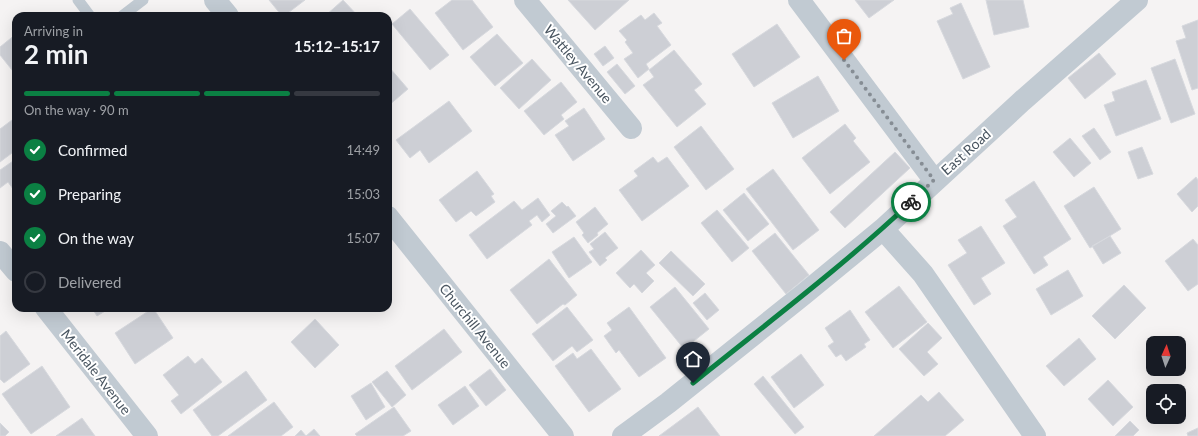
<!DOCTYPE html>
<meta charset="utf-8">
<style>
:root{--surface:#171b24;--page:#242831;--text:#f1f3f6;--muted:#9ea1a6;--line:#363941;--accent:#0b8043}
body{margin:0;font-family:Lato,sans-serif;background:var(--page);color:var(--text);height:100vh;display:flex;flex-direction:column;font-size:15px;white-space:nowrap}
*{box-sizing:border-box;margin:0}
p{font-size:13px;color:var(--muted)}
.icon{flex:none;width:22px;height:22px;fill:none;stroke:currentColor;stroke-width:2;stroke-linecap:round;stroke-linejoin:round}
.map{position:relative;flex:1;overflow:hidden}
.panel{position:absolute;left:12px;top:12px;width:380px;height:300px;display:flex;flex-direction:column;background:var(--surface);border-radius:12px;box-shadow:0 4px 16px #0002}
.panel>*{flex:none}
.needle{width:26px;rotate:3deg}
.controls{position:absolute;left:1146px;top:336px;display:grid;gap:8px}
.controls a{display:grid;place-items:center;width:40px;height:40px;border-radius:8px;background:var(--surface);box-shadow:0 4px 16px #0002;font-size:20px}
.pin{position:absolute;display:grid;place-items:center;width:34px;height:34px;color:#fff;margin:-41px -17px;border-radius:50% 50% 50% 0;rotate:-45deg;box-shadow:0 0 4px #0007}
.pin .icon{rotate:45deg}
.courier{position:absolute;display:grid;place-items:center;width:40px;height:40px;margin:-20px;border:3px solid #0b8043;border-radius:50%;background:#fff;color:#222;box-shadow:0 1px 5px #0007}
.head em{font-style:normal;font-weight:700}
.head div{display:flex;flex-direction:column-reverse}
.head{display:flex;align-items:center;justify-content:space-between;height:68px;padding:0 12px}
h1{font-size:26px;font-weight:700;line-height:30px}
.bar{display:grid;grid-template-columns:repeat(4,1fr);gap:6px 4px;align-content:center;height:48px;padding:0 12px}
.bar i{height:5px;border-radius:3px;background:var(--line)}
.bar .selected{background:var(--accent)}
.bar p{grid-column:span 4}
ol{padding:0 12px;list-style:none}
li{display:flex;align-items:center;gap:12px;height:44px}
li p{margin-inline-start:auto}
li .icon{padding:4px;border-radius:50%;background:var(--accent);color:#fff;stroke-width:4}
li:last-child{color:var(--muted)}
li i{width:22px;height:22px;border:2px solid var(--line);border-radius:50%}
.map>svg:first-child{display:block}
.building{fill:#cdcfd5;stroke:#d7d9de}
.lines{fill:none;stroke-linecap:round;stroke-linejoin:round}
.lane{stroke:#c1cad2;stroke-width:11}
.street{stroke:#c1cad2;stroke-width:22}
.done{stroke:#868d94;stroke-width:4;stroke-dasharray:0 7.2}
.route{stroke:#0b8043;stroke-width:5}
.labels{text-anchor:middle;stroke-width:4;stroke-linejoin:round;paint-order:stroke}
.street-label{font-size:14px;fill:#4a5661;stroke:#fff}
</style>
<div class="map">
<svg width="1198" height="436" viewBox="0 0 1198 436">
<rect width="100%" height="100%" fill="#f5f3f3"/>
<!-- building -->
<path class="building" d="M269 0H305L284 16H282Z
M343 0 358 16H325Z
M452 0H472L493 27 463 50 435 13Z
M568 0H629L595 30Z
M855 0H894L869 18Z
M986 0H1023L1029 27 994 35Z
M961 3 990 67 963 79 937 21 953 14 950 8Z
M410 9 449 55 430 70 392 24Z
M654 13 662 23 657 26 671 45 646 64 649 69 638 78 624 59 633 53 625 42 627 40 619 31 641 15 645 20Z
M1198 20V88L1192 90 1176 41 1186 38 1182 26Z
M777 24 800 57 754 87 732 54Z
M16 34V75L0 55V47Z
M497 34 523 63 495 86 470 57Z
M605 46 614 58 603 66 594 54Z
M674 50 702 84 694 90 706 104 677 127 643 85 654 77 649 70Z
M1099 53 1116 74 1085 99 1068 78Z
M532 59 551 80 519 109 500 88Z
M1175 59 1195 114 1171 123 1151 68Z
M617 64 635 86 625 94 607 72Z
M389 67 408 89 388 106V68Z
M818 76 839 111 793 138 772 103Z
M1146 80 1161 119 1116 136 1104 105 1115 101 1112 92Z
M561 82 577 102 561 115 564 119 544 135 524 111Z
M449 101 472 131 429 163 420 150 410 158 396 140Z
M584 108 605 139 573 161 555 135 569 126 565 121Z
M16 117V150L0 162V129Z
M845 124 856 138 853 141 870 162 830 194 802 158Z
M701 126 734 169 706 190 674 147Z
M1094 128 1111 152 1100 160 1082 136Z
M1070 138 1091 163 1074 177 1053 152Z
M1142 147 1153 174 1138 179 1128 152Z
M895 152 910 168 845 228 830 212Z
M653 157 658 163 667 157 689 186 642 221 619 190 638 176 634 171Z
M16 159V193L8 182 0 188V170Z
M773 169 819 230 793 250 746 189Z
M477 171 494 194 491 196 495 202 476 216 471 211 456 222 439 200Z
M1196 177 1198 180V206L1192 212 1177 194Z
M1034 181 1071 239 1043 257 1048 265 1034 274 1003 226 1017 217 1005 200Z
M1094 187 1121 229 1090 248 1064 206Z
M744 193 769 224 748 241 723 210Z
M538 198 550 215 542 222 537 215 529 221 532 225 487 259 469 235 514 201 522 210Z
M562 202 567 207 568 206 576 216 553 233 546 224 556 216 551 211Z
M595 207 608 224 597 233 598 235 588 243 582 235 584 233 576 222Z
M717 210 749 248 732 262 701 223Z
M981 226 1005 263 981 278 991 294 974 305 948 265 967 253 958 240Z
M605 232 618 248 605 258 607 260 600 266 589 252 594 249 590 244Z
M775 233 809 275 786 294 752 251Z
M1110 236 1121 253 1103 264 1092 246Z
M574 237 592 262 569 278 552 252Z
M1193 239 1198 245V284L1188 291 1165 261Z
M641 250 655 265 646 273 654 281 642 293 634 284 630 288 616 273Z
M671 251 705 284 693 296 659 263Z
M549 259 577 295 565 305 563 304 537 324 510 290Z
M1068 270 1083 296 1051 315 1036 289Z
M1124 285 1146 308 1115 339 1092 316Z
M899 286 927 322 893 348 865 312Z
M675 287 709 329 684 349 650 307Z
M705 293 719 310 707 320 693 303Z
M567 307 593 340 577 352 572 346 553 361 532 334Z
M629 307 666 358 639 377 619 350 616 353 604 336 612 330 607 323Z
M92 308H110L97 316Z
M153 308 173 338 135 364 115 333Z
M850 310 870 340 864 344 866 347 846 361 841 354 836 357 828 346 834 342 825 328Z
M315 319 339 345 315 368 291 342Z
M928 323 942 338 927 352 938 364 924 376 899 349Z
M444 329 462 352 412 390 395 366Z
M6 331 30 364 4 383 0 379V336Z
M1079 338 1096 359 1064 386 1046 366Z
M591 349 621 389 589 412 555 366 573 353 577 359Z
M801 354 824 385 794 408 771 377Z
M188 356 195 364 202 358 222 382 181 414 171 401 179 395 163 375Z
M42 366 70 407 31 434 2 394Z
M490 369 506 390 486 406 469 385Z
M246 371 267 400 218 436H212L193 410Z
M387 371 406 395 392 407 372 382Z
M763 376 804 427 795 434 754 384Z
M1108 380 1133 407 1113 426 1088 399Z
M371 383 385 407 366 420 351 396Z
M465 386 479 406 453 425 438 405Z
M939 392 964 420 945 436H874L921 395 928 402Z
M274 402 293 427 281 436H228Z
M394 407 411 431 403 436H357L355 434Z
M698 407 720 436H659Z
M82 418 95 436H56Z
M1130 421 1139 430 1133 436H1115Z
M0 423 9 432 5 436H0Z
M1198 428V436H1188L1187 433Z
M314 429 320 436H295L301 430 306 436Z"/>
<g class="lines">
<!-- lane -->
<path class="lane" d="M78 0 90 16
M122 16 143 0"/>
<!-- street -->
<path class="street" d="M215 0 228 16
M525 0 631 128
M799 0 934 180
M388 217 563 436
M883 229 923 274 1035 436
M0 252 16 271
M46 308 147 436
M623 436 668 403 804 294 883 229 1022 101 1137 0"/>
</g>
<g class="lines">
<!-- done -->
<path class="done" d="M844 60 934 180 911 202"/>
<!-- route -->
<path class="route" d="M693 383C766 324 842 267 911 202"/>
</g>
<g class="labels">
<!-- street labels -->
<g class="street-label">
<text transform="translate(578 64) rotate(50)" y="5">Wattley Avenue</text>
<text transform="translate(966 152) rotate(-42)" y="5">East Road</text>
<text transform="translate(475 326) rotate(51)" y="5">Churchill Avenue</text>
<text transform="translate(96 372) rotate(52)" y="5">Meridale Avenue</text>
</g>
</g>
</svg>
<div class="controls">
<a><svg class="needle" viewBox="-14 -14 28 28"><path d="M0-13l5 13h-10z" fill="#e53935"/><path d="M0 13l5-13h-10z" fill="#9ea1a6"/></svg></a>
<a><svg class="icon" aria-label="locate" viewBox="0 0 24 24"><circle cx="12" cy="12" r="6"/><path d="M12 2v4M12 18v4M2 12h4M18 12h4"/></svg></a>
</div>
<div class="pin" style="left:844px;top:60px;background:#ea580c"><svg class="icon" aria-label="bag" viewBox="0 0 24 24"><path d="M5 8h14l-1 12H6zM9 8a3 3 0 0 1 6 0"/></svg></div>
<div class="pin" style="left:693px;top:383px;background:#1f2937"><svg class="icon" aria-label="home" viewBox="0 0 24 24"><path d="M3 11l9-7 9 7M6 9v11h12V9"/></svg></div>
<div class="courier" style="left:911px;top:202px"><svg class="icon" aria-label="bike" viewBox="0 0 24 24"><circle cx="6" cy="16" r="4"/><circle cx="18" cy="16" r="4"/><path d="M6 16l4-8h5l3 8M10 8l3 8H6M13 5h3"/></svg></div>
<section class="panel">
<div class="head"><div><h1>2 min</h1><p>Arriving in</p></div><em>15:12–15:17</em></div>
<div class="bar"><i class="selected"></i><i class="selected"></i><i class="selected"></i><i></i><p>On the way · 90 m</p></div>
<ol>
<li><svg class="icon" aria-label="check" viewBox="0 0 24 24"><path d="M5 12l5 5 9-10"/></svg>Confirmed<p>14:49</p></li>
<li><svg class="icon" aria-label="check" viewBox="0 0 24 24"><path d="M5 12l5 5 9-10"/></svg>Preparing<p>15:03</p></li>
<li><svg class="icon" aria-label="check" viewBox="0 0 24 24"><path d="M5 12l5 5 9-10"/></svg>On the way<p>15:07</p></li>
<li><i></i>Delivered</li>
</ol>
</section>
</div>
